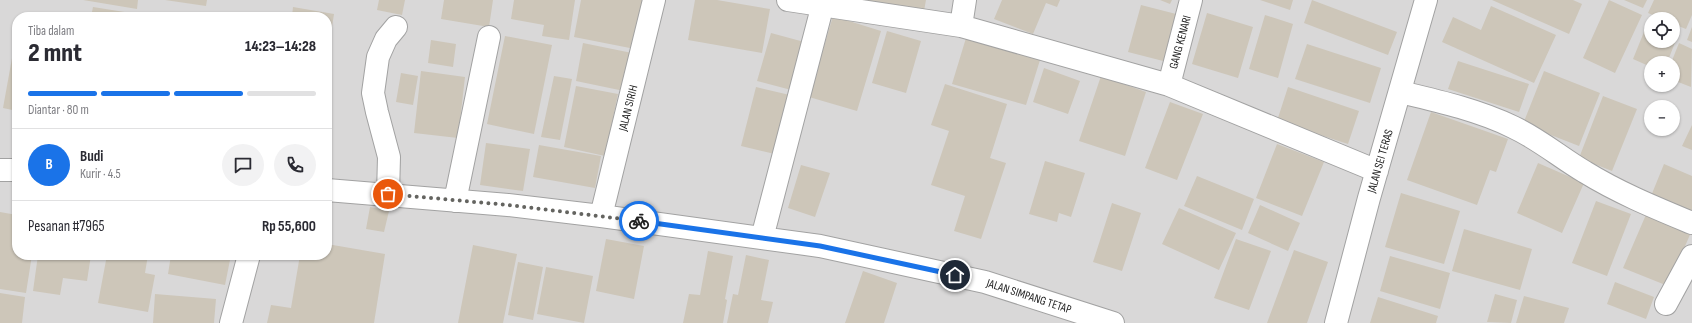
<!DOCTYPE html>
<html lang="id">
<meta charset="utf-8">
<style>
:root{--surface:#fff;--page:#f2f2f3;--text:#2b2b33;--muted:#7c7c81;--line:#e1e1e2;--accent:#1a73e8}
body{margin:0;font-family:"Sofia Sans Condensed",sans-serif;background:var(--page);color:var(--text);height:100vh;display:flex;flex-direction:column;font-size:15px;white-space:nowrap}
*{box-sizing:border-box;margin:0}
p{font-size:13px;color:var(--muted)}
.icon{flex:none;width:22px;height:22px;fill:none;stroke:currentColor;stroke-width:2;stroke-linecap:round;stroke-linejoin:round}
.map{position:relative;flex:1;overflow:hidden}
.details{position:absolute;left:12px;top:12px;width:320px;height:248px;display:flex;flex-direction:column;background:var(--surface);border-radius:16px;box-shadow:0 1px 3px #0004}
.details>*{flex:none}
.buttons{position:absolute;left:1644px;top:12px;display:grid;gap:8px}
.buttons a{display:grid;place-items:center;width:36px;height:36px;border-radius:50%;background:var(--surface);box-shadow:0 1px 3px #0004;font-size:20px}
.pin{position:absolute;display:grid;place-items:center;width:34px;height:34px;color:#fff;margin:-17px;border:2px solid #fff;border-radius:50%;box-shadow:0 1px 4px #0007}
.courier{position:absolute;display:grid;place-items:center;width:40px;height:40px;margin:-20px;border:3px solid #1a73e8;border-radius:50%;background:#fff;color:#222;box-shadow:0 1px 5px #0007}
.summary em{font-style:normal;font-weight:800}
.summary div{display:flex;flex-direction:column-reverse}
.summary{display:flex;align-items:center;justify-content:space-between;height:68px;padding:0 16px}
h1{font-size:26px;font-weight:800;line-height:30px}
.bar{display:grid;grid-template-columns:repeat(4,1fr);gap:6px 4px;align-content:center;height:48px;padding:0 16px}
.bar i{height:5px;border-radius:3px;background:var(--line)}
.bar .selected{background:var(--accent)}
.bar p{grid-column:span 4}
.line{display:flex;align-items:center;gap:10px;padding:0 16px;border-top:1px solid var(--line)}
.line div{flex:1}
.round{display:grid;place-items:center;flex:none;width:42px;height:42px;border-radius:21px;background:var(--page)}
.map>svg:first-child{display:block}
.residential{fill:#d9d8d8;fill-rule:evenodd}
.building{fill:#cdc6b9}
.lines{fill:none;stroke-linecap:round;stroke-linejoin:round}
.minor-casing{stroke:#a2a2a2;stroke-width:24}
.minor{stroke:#fff;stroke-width:22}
.done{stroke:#646460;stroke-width:4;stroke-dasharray:0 7.2}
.route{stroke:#1a73e8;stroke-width:5}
.labels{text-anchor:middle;stroke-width:3.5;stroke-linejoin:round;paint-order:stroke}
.street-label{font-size:12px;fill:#1b1b1b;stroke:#fff}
</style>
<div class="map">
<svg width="1692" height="323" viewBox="0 0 1692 323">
<rect width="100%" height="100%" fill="#edece0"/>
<!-- residential -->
<path class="residential" d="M0 0H1692V323H0ZM17 17H327V255H17ZM1651 19H1673V41H1651ZM1651 63H1673V85H1651ZM1651 107H1673V129H1651Z"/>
<!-- building -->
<path class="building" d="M83 0H138L137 9Z
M165 0H207L206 6Z
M379 0H405L402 15 377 10Z
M444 0H493L489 27 441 19Z
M514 0H575L569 40 542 36 544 25 511 19Z
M581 0H643L635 49 574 37Z
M695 0H717L770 9 762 53 688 40Z
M853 0H926L924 11 888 4 887 8Z
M1002 0H1060L1057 7 1046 3 1033 34 994 19Z
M1160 0H1172L1170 4Z
M1260 0H1293L1290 10Z
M1312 0 1397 32 1388 55 1304 23Z
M1492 0H1573L1582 4 1569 34Z
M1609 0 1642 15 1615 73 1583 58Z
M1624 0H1647L1643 8Z
M1654 0H1692V15L1686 29 1673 24V19H1662L1648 13Z
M1141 5 1180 15 1167 62 1128 52Z
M1491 6 1556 35 1534 83 1442 42 1453 17 1481 30Z
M93 7 137 14V17H91Z
M293 7 334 14 329 46 327 45V17H292Z
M1207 13 1253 27 1238 78 1192 64Z
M1265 15 1293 24 1278 78 1249 69Z
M833 16 881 31 857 111 809 97Z
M1646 27 1651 29V41H1673V39L1676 40 1667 63H1651V67L1633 59Z
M1692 27V42L1687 40Z
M887 31 921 41 906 93 872 83Z
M771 33 808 43 795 91 757 81Z
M16 36H17V111L3 108Z
M505 36 552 45 534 134 487 124Z
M966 38 1040 60 1026 105 952 84Z
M431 40 456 44 453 67 428 63Z
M583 43 632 53 624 91 576 81Z
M1679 43 1692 49 1691 87 1673 80V63H1671Z
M1307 44 1381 68 1370 103 1295 79Z
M1458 61 1529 84 1519 112 1448 89Z
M327 65H330L328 80H327Z
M1044 68 1080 81 1068 114 1033 102Z
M421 71 465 77 458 138 414 133Z
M1544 71 1600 93 1579 146 1523 124Z
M401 73 418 76 413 105 396 102Z
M554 76 572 79 560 140 541 137Z
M1101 76 1146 92 1125 156 1079 141Z
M945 84 1007 104 990 158 1006 163 981 239 954 231 965 196 931 185 949 131 931 125Z
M576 86 618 94 605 156 564 147Z
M756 87 794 96 779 155 741 146Z
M1288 87 1359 111 1348 144 1277 121Z
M1603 96 1637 109 1612 171 1579 158Z
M1170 102 1203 114 1177 180 1145 168Z
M1431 112 1508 139 1496 172 1490 170 1477 205 1407 180Z
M1692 125V150L1682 146Z
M486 143 530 149 523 191 480 185Z
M1277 144 1324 162 1302 216 1256 198Z
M539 145 601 156 595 188 533 177Z
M1045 161 1085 173 1071 217 1059 213 1057 222 1029 214Z
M1538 163 1584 183 1562 233 1517 213Z
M1664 164 1692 176V219L1649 201Z
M801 165 830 173 815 217 788 208Z
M1197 176 1254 199 1242 230 1184 206Z
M1401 193 1460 211 1444 264 1385 247Z
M1596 201 1631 214 1607 276 1572 263Z
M1112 203 1141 213 1122 271 1093 262Z
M1260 205 1300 223 1288 251 1248 233Z
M370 207 389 211 384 232 366 229Z
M1179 208 1236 233 1219 270 1162 244Z
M1648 210 1692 230 1668 286 1623 268Z
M0 212 17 215V255H32L26 293 0 289Z
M327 226H329L328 237H327Z
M1464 229 1532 249 1520 290 1452 271Z
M606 239 644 246 634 299 596 291Z
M1236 239 1271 251 1249 310 1214 298Z
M327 244 385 254 374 323H267L271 305 291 308 300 255H327Z
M473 245 517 254 503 323H458Z
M1294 250 1328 262 1307 323H1267Z
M708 251 733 256 725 299 727 300 723 323H683L689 294 700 295Z
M38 255H91L87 281 63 278 60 295 33 291Z
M107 255H148L145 273 155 275 148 312 98 303Z
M171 255H231L225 285 168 274Z
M746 255 769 260 761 300 773 302 768 323H727L733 294 738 295Z
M1390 256 1450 273 1440 309 1380 291Z
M518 262 543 267 533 320 508 315Z
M546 267 593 276 584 323 537 314Z
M863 271 897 283 884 323H845Z
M1615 282 1654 297 1646 319 1607 304Z
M0 293 25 297 22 323H0Z
M155 294 216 299 214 323H153Z
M1495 294 1517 300 1511 323 1487 322Z
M1524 296 1569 308 1564 323H1516Z
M1378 297 1438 316 1436 323H1370Z"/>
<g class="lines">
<!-- minor casing -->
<g class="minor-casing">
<path id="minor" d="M788 0 961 26 1169 85 1377 171
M961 26 965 0
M1169 85 1191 0
M1400 92C1438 101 1478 110 1513 127 1539 139 1561 158 1585 172 1619 193 1656 208 1692 223
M0 170H17
M327 190 508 205 601 216 820 246 985 282 1113 323
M388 194 389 157 377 112 373 93 378 57 386 39 396 27
M455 201 489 37
M601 216 654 0
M762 238 823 4
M1666 304 1692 256
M231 323 249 255
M1336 323 1369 198 1426 0"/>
</g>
<!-- minor -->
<use href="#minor" class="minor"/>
</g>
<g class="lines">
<!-- done -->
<path class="done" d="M388 194 508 205 639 221"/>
<!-- route -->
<path class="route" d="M639 221 820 246 955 275"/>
</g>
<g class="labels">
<!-- street labels -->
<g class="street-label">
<text transform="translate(1180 42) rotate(-75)" y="4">GANG KENARI</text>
<text transform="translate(628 108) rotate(-76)" y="4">JALAN SIRIH</text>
<text transform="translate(1380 161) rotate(-74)" y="4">JALAN SEI TERAS</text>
<text transform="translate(1029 296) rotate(18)" y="4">JALAN SIMPANG TETAP</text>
</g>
</g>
</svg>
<div class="buttons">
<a><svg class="icon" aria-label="locate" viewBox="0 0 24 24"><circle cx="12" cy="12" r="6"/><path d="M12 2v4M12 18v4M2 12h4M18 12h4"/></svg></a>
<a>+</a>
<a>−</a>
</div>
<div class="pin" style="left:388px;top:194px;background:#ea580c"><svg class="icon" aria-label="bag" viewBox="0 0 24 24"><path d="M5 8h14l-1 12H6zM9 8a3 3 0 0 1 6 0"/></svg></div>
<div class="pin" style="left:955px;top:275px;background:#1f2937"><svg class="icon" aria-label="home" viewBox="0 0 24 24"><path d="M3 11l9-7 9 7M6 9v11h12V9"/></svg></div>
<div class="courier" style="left:639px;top:221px"><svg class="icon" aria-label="bike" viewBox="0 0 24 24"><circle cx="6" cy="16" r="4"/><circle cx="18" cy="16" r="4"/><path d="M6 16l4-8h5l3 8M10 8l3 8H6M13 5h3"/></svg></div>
<section class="details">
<div class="summary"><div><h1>2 mnt</h1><p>Tiba dalam</p></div><em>14:23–14:28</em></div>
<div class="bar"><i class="selected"></i><i class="selected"></i><i class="selected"></i><i></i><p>Diantar · 80 m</p></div>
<div class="line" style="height:72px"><b class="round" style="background:var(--accent);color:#fff">B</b><div><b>Budi</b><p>Kurir · 4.5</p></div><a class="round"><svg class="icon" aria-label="chat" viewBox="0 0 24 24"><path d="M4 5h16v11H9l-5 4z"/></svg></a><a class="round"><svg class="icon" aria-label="phone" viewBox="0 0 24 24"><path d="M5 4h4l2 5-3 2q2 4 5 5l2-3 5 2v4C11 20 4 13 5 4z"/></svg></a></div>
<div class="line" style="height:52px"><div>Pesanan #7965</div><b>Rp 55,600</b></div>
</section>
</div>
